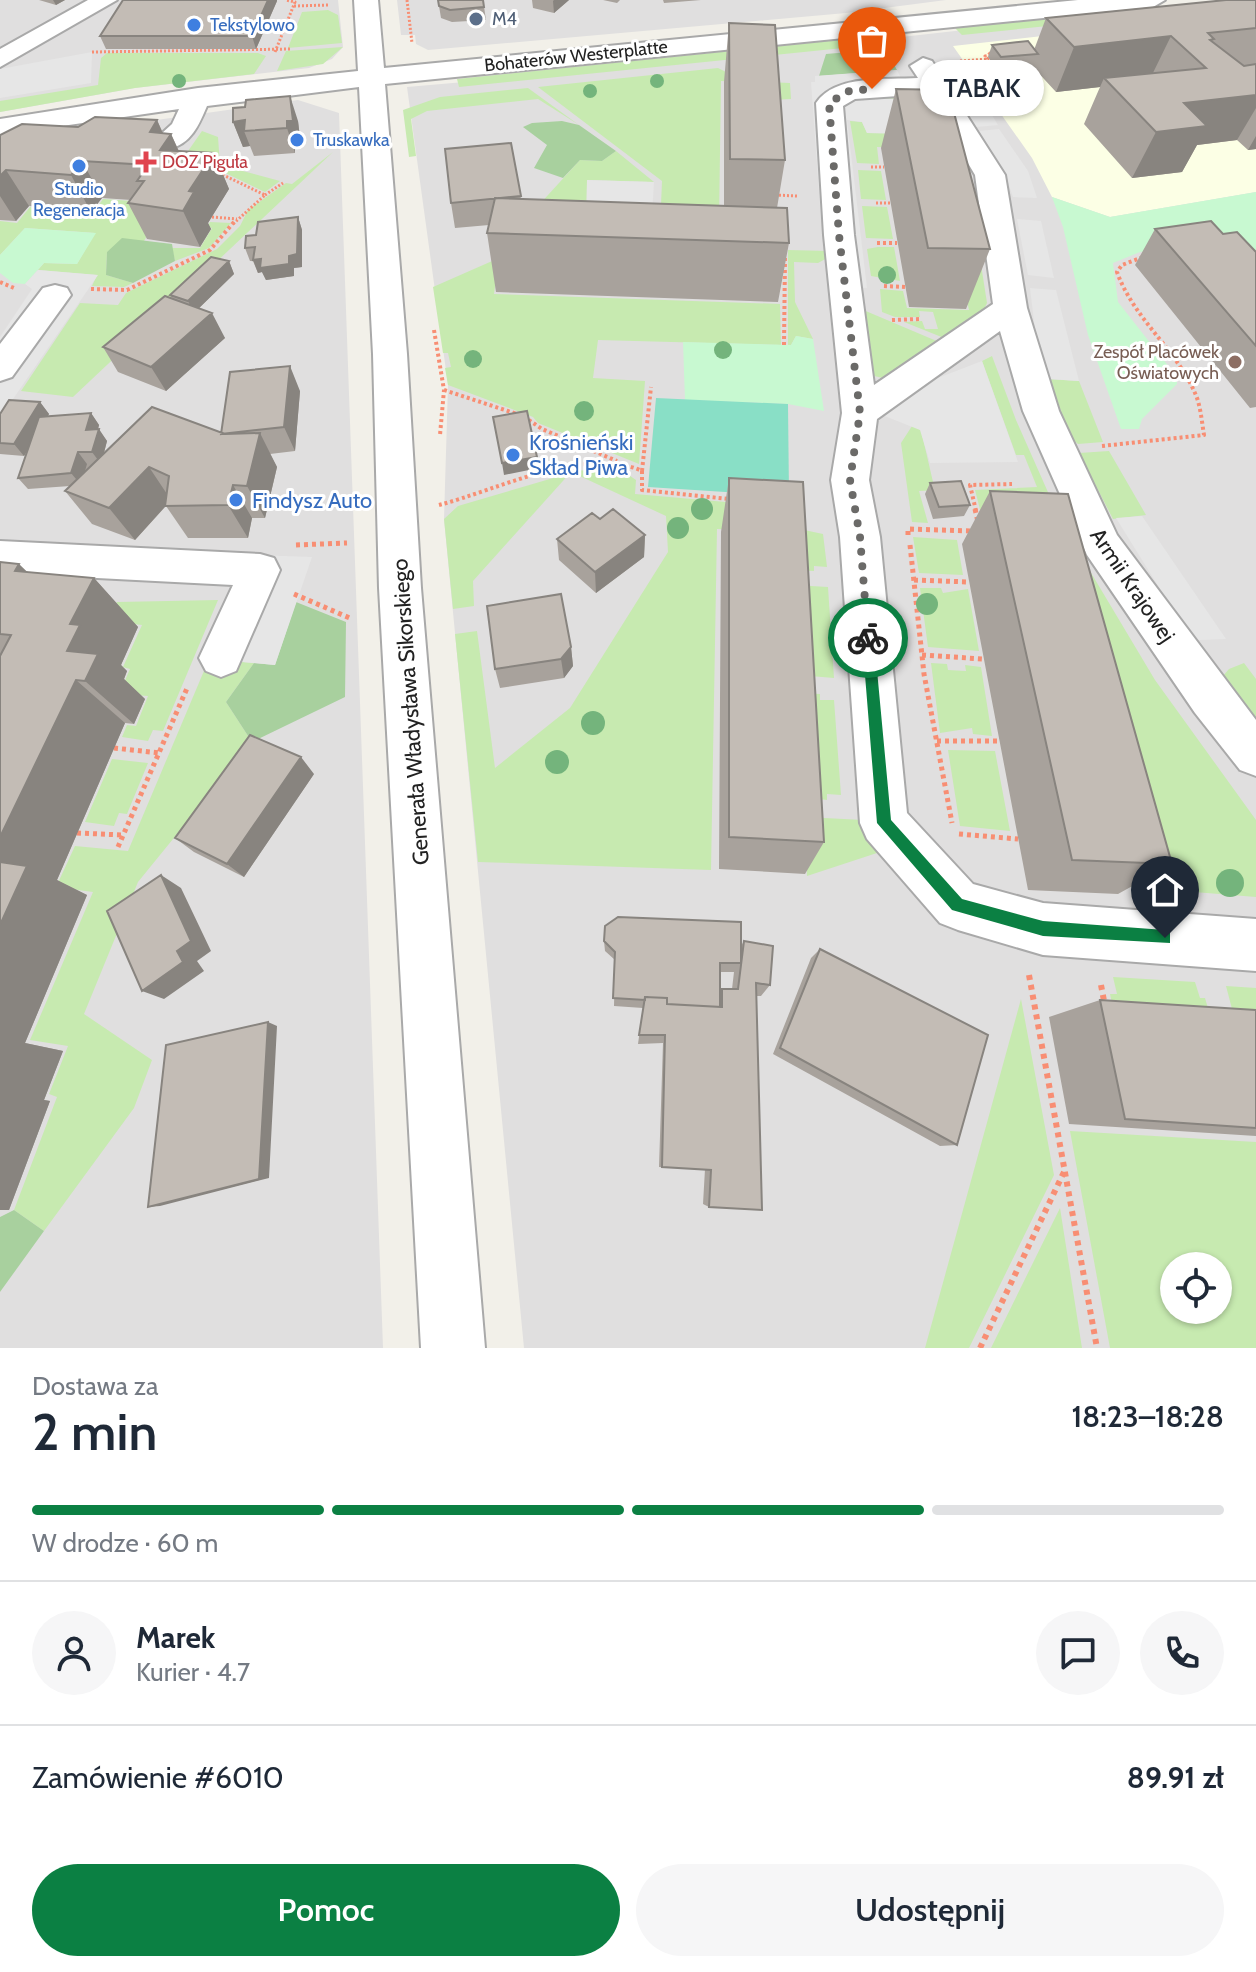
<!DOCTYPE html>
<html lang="pl">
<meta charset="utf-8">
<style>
:root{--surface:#fff;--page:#f6f6f7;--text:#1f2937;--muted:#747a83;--line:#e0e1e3;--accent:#0b8043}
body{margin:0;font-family:Cabin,sans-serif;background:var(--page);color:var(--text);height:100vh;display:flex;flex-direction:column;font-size:30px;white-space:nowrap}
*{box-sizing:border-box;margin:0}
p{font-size:26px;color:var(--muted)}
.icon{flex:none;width:44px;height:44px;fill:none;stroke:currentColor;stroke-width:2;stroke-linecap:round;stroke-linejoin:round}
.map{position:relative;height:1348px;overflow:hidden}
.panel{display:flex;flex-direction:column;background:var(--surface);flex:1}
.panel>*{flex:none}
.buttons{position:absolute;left:1160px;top:1252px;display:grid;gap:16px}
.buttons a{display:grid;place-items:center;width:72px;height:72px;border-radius:50%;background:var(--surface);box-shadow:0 2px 6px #0004;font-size:40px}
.pin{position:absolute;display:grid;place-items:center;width:68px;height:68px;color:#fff;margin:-82px -34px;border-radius:50% 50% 50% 0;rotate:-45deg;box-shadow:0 0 8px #0007}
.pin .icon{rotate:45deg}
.courier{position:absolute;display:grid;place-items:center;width:80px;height:80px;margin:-40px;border:6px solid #0b8043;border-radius:50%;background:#fff;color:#222;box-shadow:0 2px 10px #0007}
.bubble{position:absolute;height:56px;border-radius:28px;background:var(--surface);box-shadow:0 2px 6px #0004;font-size:26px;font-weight:600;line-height:56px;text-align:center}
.summary em{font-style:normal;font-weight:600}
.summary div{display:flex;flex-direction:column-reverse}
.summary{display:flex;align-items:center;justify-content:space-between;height:136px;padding:0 32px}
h1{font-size:52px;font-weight:600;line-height:60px}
.bar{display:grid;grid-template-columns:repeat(4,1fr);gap:12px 8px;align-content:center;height:96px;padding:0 32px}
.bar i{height:10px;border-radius:6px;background:var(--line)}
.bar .selected{background:var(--accent)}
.bar p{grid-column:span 4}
.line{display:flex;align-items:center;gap:20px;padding:0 32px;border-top:2px solid var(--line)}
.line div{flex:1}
.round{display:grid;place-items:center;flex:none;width:84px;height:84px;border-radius:42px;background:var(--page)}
.primary-button{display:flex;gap:16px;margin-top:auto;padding:16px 32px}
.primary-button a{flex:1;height:92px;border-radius:48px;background:var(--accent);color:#fff;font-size:32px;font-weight:600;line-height:92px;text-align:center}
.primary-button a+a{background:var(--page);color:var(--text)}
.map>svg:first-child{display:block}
.residential{fill:#e0dfdf;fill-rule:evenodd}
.education{fill:#fcffe5}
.grass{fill:#c7eab0;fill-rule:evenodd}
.forest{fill:#a8d09e}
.park{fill:#c8f9d1}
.pitch{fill:#89dfc6}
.parking{fill:#e6e6e6}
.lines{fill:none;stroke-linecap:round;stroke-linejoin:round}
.minor-casing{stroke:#a9a9a9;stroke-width:4}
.path-far3{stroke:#f88e73;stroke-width:3;stroke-dasharray:2 2;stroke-linecap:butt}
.path-far2{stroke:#f88e73;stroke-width:4;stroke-dasharray:3 3;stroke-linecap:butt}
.path-far1{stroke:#f88e73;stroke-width:5;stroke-dasharray:4 4;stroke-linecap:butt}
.path{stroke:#f88e73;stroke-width:6;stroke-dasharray:5 5;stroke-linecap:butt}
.minor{fill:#fff;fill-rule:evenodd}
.tree{fill:#74b47c}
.wall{fill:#a8a29c;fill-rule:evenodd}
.shaded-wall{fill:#88847f}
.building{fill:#c3bcb5;stroke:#88847f;stroke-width:2}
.route{fill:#0b8043}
.done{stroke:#6b6a68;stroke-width:8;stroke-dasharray:0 14.4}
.service-dot{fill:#5c6f8a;stroke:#fff;stroke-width:3}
.shop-dot{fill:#3f7fe0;stroke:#fff;stroke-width:3}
.health-dot{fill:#e0444e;stroke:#fff;stroke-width:3}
.education-dot{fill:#8d6e63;stroke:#fff;stroke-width:3}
.labels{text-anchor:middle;stroke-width:6;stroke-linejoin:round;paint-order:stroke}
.far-service-label{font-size:18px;fill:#4e5e75;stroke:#fff;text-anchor:start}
.far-shop-label{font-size:18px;fill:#366cbe;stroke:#fff;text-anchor:start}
.far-street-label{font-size:18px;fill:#222;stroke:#fff}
.far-health-label{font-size:18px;fill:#be3a42;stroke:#fff;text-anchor:start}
.far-education-label{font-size:18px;fill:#785e54;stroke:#fff;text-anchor:end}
.shop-label{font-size:22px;fill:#366cbe;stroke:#fff;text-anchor:start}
.street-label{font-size:22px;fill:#222;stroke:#fff}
</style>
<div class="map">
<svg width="1256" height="1348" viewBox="0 0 1256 1348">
<rect width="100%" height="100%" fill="#f2f0e9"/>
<!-- residential -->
<path class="residential" d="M0 0H338L343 47 332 59 309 68 135 88 0 112Z
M397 0H946L846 13 428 50 416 44 415 35H401Z
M1232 0H1256V1348H524L444 519 448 385 407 87 633 67ZM1174 1266H1218V1310H1174Z
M298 100 339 113 383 1348H0V142Z"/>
<!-- education -->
<path class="education" d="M1211 17 1256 37V192L1110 217 1052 197 1032 158 953 46Z"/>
<!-- grass -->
<path class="grass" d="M328 10 338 15 342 43 288 48 302 12Z
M1088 14 1096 21 962 35 955 28Z
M846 39 853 47 459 87 457 79Z
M343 47 323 64 277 71 286 51Z
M107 53H258L266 56 254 74 135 88 0 112V101L98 85 101 58Z
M718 68 744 81 790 83 791 99 771 100 769 83 721 81 719 221 661 205 662 181 538 87Z
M528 88 579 125 538 99 427 111 411 119 416 156 409 157 403 110 440 97Z
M918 95 967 175 987 303 984 309 944 338 904 322 922 321 925 329H938L933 312 919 311 920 317H895L882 312 880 289 903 291 907 308 969 310 933 149 877 147 879 164 857 163 850 121 862 122 867 133 920 134 900 99 861 98V106L854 102 858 97Z
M202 131 218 137 220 165 280 181 265 192 186 154Z
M616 151 654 182 587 180 586 235 494 254 580 160 602 161Z
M333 152 73 397 21 391 80 303 118 305 126 293 217 249 240 226 248 210 286 183 292 184Z
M858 170 881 171 886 200 861 199Z
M103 199 161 203 157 219 144 241 107 252 106 275 133 283 124 287 92 286 97 275 38 270 44 263 77 264 95 233 25 228 0 255V221L17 223 30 207 93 213Z
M862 206 887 207 893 239 866 238Z
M210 222 231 223 209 248 175 261 172 248H200L212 228 207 227Z
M878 247H894L900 281 871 276 867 249Z
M788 250 830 251 829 257 818 263 794 262 795 302 813 339 796 336 791 345H788Z
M499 258 494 294 780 304 781 345 598 340 593 378 645 381 639 464 538 423 533 417 448 385 445 368 451 367 448 353H443L433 287Z
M861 309 939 342 887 379 870 375Z
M992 356 1016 420 1063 526 984 525 975 490 1037 487 1024 455H1016L982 361Z
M1048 379 1079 381 1103 442 1078 444 1072 439Z
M912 426 921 430 933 482H940L942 490 919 491 928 523 912 522 901 443Z
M1109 451 1146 515 1113 519 1079 453Z
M620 469 636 480 635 494 726 502 790 527 823 534 827 567 814 566V571L793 570 791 533 717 529 711 870 478 862 455 634 477 631 495 768 570 708 668 552 666 516 571 472 473 581 474 606 453 609 444 519 458 506 560 476 566 471Z
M913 537 957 540 963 575 919 573Z
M1075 546 1155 680 1256 820V897L1120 886Z
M794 585 828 587 834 678 798 675Z
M920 588H941L943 593 968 589 979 651 928 647Z
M218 600 163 731 153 730 148 741 122 737 127 725 136 726 148 696 119 694 130 669 123 667 142 625 107 621 117 602Z
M209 659 254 663 226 702 252 742 138 882 84 1014 152 1060 134 1108 44 1231 14 1210 57 1097 49 1094 68 1046 30 1040 93 892 56 887 75 846 128 851Z
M931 663 947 664 948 670 966 671 965 665 981 667 992 736 973 734 972 728 940 733Z
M1244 663 1256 679V726L1222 677 1229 669Z
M800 693 820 694V700H834L841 795 827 794V800L805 797Z
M948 750 995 751 1010 831 960 826Z
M112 759 148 763 127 814 119 813 114 826 85 822Z
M805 817 863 820 880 852 807 876Z
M1113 977 1195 982 1200 998H1205L1212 1022 1115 1017 1110 994H1117Z
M1226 986 1256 988V1026L1236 1024Z
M1021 999 1054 1175 969 1348H925Z
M1070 1131 1256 1142V1348H1110ZM1174 1266H1218V1310H1174Z
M1060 1208 1082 1348H991Z"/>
<!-- forest -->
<path class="forest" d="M885 49 897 70 819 76 826 54Z
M562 121 579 125 616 151 602 161 580 160 563 178 534 168 547 145 523 127 532 123Z
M122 238 172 244 175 261 133 283 106 275 107 252Z
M296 602 346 622 345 697 252 742 226 702 254 663 275 665Z
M14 1210 44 1231 0 1292V1217Z"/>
<!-- park -->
<path class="park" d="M1256 192V298L1185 248 1140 252 1113 263 1118 302 1177 377V384L1142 419 1139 429H1121L1088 335 1063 227 1052 197 1110 217Z
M25 228 96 233 77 264 44 263 25 284 13 283 0 273V255Z
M796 336 813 339 824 411 788 404 685 400 683 342 791 345Z"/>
<!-- pitch -->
<path class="pitch" d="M656 398 788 404 789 496 648 487Z"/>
<!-- parking -->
<path class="parking" d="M92 52 91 83 0 98V69Z
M897 70 909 95 865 98 900 99 921 134 867 133 862 122 847 120 867 288 852 287 833 220H821L811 82H815V76Z
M949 79H970L998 125 976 127Z
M999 129 1028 171 1037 198 1013 197 1005 174 979 131Z
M587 180 654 182 652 214 586 235Z
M1017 219 1041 221 1054 278 1028 275Z
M38 270 98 275 0 418V337L32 289 25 284Z
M1030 288 1056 290 1079 381 1048 379 1036 338Z
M982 361 1018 462 930 463 920 430 882 415 925 383Z
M1142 516 1226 639 1199 640 1188 634 1116 518Z
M252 555 312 557 275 665 209 659Z"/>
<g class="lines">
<!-- minor casing -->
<g class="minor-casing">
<path id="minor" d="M88 0H117L0 67V49Z
M354 0H378L384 68 1078 0H1165L1153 7 385 84 407 354 421 588 485 1348H421L379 588 373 354 359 87 207 106C199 125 191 144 169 149L0 169V151L161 134 172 124 179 109 0 135V119L198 88 358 71Z
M923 58 932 61 1005 175 1027 308 1059 411 1117 535 1256 720V776L1240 770 1195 713 1087 555 1023 411 1000 331 877 419 869 480 880 537 907 813 973 884 1043 903 1256 919V971L1043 955 958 930 940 923 867 839 860 823 840 537 831 480 842 413 824 235 816 103C835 74 887 80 918 78L910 66ZM927 94 975 175 993 304 874 385 854 235 843 106 855 99Z
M55 285 67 288 71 295 12 377 0 381V344L43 288Z
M0 541 260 554 274 558 280 570 236 671 221 677 206 671 199 658 233 585 0 573Z"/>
</g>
<!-- path-far3 -->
<path class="path-far3" d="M407 0 412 43
M294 6 329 5
M92 52 291 49
M275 52 295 2 286 0
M960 61 988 59 985 56 991 55 988 52
M871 167H884
M219 173 265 195 233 224
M265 195 283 183
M775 195 797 196
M876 203H890
M212 217 237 219"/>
<!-- path-far2 -->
<path class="path-far2" d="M877 243H897
M0 282 14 288
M884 286 905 287
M91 289 127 290 210 250 234 222
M892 320 920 319
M434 330 444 390 440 435
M784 345 785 258
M444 390 523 416 542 429 617 461
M1102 446 1204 435C1202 423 1201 410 1197 398 1179 351 1134 320 1117 272L1122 265 1143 257
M642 471 651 387
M439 505C497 490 586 445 642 471V490L729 499
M976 511 970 485 1012 484"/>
<!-- path-far1 -->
<path class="path-far1" d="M975 509 978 522
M908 535V529L972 531
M296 545 347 543
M910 545 924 674 952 823
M914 580 969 582
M294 594 352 619
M922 655 983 659
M937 741H999
M114 748 160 753
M77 833 123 835
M959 834 1018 839
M118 847 188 686"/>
<!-- path -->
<path class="path" d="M1029 975 1097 1348
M1101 985 1105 1006
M980 1348 1064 1172"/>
<!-- minor -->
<use href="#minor" class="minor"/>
</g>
<!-- trees -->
<g class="tree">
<circle cx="179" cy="81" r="7"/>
<circle cx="657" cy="81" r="7"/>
<circle cx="590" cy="91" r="7"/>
<circle cx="887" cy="275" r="9"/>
<circle cx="723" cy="350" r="9"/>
<circle cx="473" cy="359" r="9"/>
<circle cx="584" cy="411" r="10"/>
<circle cx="702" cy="509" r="11"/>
<circle cx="678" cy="528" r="11"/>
<circle cx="927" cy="604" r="11"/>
<circle cx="593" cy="723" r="12"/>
<circle cx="557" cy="762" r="12"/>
<circle cx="1230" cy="883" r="14"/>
</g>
<!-- wall -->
<path class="wall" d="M39 0H65L56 5Z
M438 0H483L486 20 452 22 441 18Z
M532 0H569L554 13 533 8Z
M603 0H620L617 3Z
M663 0H701L664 3Z
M1256 0V149L1248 150 1237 140 1197 145 1182 172 1132 178 1084 124 1100 87 1056 92 1033 67 997 70 988 57 992 45 1034 50 1046 18Z
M277 1 256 49H106L100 36Z
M729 23 785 160 777 208 789 243 778 302 496 292 487 233 489 225 455 228 451 203 511 143 521 199 724 206V82Z
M851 45 878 55 875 68 856 70 849 57Z
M896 89 990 249 966 309 909 307 881 148Z
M157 120 163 133 171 134 179 151 214 153 229 189 208 223 211 229 200 247 147 239 128 203 131 200 102 198 91 212 29 206 16 221 0 220V135Z
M298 121 301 146 295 147V153L254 156 250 146 243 147 233 122Z
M298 217 302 230V267L294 268V276L266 280 262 272 258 273 253 261H250L245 248 256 235Z
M1155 229 1223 234 1256 252V407L1250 408 1135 265Z
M229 261 234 274 199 308 225 338 166 391 118 372 103 347 172 299 170 295Z
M300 391 295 451 270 454 277 467 265 518H252L248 538H188L166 506 135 540 92 524 65 491 70 486 28 489 18 478 27 452 24 456 0 454V414L40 402 49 414 48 416 91 413 99 425 98 429 107 441 104 453 221 433Z
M729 478 824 842 805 874 719 869 721 532Z
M930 483 970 505 964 516 933 519 925 494Z
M990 491 1172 864 1118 894 1028 890 962 544Z
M600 519 645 535 644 557 596 593 559 560 557 539Z
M0 562 28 572 94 578 138 627 121 665 127 671 124 679 145 699 134 724 125 723 57 880 87 895 25 1043 63 1051 44 1100 50 1101 9 1210H0Z
M571 647 573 666 564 678 500 688 495 669Z
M314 774 244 877 194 852 175 838Z
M604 941 741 946 744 941 770 985 761 996H756L709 1207 703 1204 705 1169 659 1167 663 1043 638 1044 643 1008 614 1006 615 960 605 951ZM720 972H734L732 989H722L720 994Z
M820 949 957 1145 940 1146 773 1054 811 958Z
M1100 1000 1256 1010V1136L1069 1124 1049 1017Z"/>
<!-- shaded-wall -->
<path class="shaded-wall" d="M53 0H65L56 5Z
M268 0H277V1L256 49 252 36Z
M554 0H569L554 13 553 1Z
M1171 36 1149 81 1104 78 1100 87 1056 92 1074 47Z
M1256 95V108L1237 140 1197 145 1182 172 1132 178 1156 132 1184 103Z
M290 96 298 121 301 146 295 147V153L287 128Z
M157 120 166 141 171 134 187 170 177 187 150 132Z
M245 120 244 131 250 146 243 147 233 122Z
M1256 136V149L1248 150Z
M214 153 229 189 208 223 211 229 200 247 183 211 189 191Z
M82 161 102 198 91 212 71 175Z
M6 170 29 206 16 221 0 196V176Z
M298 217 302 230V267L294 268V276L266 280 262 272 258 273 253 260 289 256Z
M229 261 234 274 194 313 188 301Z
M212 313 225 338 166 391 151 367Z
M290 366 300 391 295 451 284 427Z
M40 402 49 414 24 456 14 444Z
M91 413 99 425 95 442 86 430Z
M99 429 107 441 101 464 92 452Z
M260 433 277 467 265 518 247 486Z
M78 452 87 464 81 485 71 473Z
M537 457 539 468 504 475 502 463Z
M149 467 171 500 135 540 109 508Z
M233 485 252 518 248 538 228 505Z
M645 535 644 557 596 593 595 572Z
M19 564 70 613 15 571Z
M94 578 138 627 121 665 127 671 124 679 145 699 134 724 85 681 67 651 70 624Z
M571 647 573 666 564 678 561 659Z
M76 680 125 723 57 880 87 895 25 1043 63 1051 44 1100 50 1101 9 1210H0V837Z
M301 757 314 774 244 877 227 864Z
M161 875 181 888 211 951 197 961 204 971 164 999 142 991 177 951Z
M268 1022 277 1026 269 1178 160 1206 148 1207Z"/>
<!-- building -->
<path class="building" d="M123 0H268L252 36H100Z
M438 0H483L484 7 450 10 439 6Z
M1226 0H1256V28L1208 33 1214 39 1210 40 1244 66 1256 64V95L1184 103 1207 126 1156 132 1104 78 1206 68 1171 36 1074 47 1046 18Z
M729 23 775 25 785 160 730 159Z
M1028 41 1038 54 1001 57 992 45Z
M870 43 878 55 859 57 851 45Z
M896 89 948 90 990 249 928 248Z
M290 96 293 121H287V128L244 131 245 120 233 122V108L245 107 246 100Z
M95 117 157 120 150 132 171 134 160 150 214 153 189 191 194 192 183 211 128 203 144 181H137L148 165 82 161 71 175 6 170 0 176V135L22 124 78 127Z
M511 143 521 196 451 203 445 149Z
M495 198 787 208 789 243 487 233Z
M298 217 297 254 289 256V264L260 268 261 259 253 260 255 247 245 248 246 236 256 235 258 222Z
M1211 221 1223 234 1237 232 1256 252V346L1155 229Z
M211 257 229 261 188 301 170 295Z
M165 296 212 313 151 367 103 347Z
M290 366 284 427 221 434 230 372Z
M9 400 40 402 14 444 0 443V414Z
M152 407 225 434 260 433 247 486 233 485 228 505 165 506 169 476 149 467 109 508 65 491Z
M527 411 537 457 502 463 493 417Z
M91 413 86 430 99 429 92 452H78L71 473 18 478 39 417Z
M729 478 803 482 824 842 729 837Z
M961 481 970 505 939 507 930 483Z
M990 491 1068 494 1172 864 1072 860Z
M613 509 645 535 595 572 557 539 592 513 600 519Z
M0 562 19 564 15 571 94 578 70 624 80 625 67 651 98 654 85 681 76 680 0 837V656L11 635 0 634Z
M561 594 571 647 561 659 495 669 487 606Z
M250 735 301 757 227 864 175 838Z
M0 862 27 866 0 925Z
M161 875 191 941 177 951 183 962 142 991 107 911Z
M618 917 741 922V963H720V1007L667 1004V998L645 997V1000L613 998 615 952 604 941 605 926Z
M744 941 773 946 770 985 756 983 762 1210 709 1207 711 1170 662 1167 665 1035H639L645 997 667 998V1004L722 1007V989H738Z
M820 949 988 1035 957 1145 780 1048Z
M1100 1000 1256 1010V1128L1125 1119Z
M268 1022 259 1179 148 1207 166 1045Z"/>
<!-- route -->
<path class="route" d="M868 633 874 638 891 820 962 899 1043 921 1165 930 1170 932V943L1043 936 952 910 877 823 862 638Z"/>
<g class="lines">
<!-- done -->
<path class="done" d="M868 638 860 537 850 480 860 413 839 235 829 103 849 91 872 89"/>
</g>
<!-- markers -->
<circle class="service-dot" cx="476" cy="19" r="8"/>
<g class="shop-dot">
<circle cx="194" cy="25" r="8"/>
<circle cx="297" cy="140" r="8"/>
<circle cx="79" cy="166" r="8"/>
<circle cx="513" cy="455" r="8"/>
<circle cx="236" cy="500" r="8"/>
</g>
<path class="health-dot" d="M142 150h8v8h8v8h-8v8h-8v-8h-8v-8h8z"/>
<circle class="education-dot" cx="1235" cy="362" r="8"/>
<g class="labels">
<!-- far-service labels -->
<g class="far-service-label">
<text x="492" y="25">M4</text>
</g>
<!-- far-shop labels -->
<g class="far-shop-label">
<text x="210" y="31">Tekstylowo</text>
<text x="313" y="146">Truskawka</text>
<text x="79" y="195" text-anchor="middle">Studio<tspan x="79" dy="21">Regeneracja</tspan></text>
</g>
<!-- far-street labels -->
<g class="far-street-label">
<text transform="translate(576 56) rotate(-6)" y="6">Bohaterów Westerplatte</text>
</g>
<!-- far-health labels -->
<g class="far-health-label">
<text x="162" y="168">DOZ Piguła</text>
</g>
<!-- far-education labels -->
<g class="far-education-label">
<text x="1219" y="358">Zespół Placówek<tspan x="1219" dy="21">Oświatowych</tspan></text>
</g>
<!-- shop labels -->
<g class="shop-label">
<text x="529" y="450">Krośnieński<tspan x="529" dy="25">Skład Piwa</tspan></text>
<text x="252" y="508">Findysz Auto</text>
</g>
<!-- street labels -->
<g class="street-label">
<text transform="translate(1133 585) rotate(56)" y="8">Armii Krajowej</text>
<text transform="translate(410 712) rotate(-94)" y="8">Generała Władysława Sikorskiego</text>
</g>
</g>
</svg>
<div class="buttons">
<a><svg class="icon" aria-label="locate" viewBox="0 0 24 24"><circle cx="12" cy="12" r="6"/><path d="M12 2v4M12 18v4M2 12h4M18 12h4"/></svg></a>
</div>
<div class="pin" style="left:872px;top:89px;background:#ea580c"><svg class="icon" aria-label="bag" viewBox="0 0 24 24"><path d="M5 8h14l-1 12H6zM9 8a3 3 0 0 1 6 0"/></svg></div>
<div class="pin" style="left:1165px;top:938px;background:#1f2937"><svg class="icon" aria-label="home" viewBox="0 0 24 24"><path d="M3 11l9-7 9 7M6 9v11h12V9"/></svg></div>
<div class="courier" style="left:868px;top:638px"><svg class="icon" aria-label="bike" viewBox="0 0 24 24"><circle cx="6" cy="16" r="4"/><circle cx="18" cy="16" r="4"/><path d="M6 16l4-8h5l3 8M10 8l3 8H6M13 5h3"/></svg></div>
<div class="bubble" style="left:920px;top:60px;width:124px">TABAK</div>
</div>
<section class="panel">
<div class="summary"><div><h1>2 min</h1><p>Dostawa za</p></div><em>18:23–18:28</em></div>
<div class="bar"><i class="selected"></i><i class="selected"></i><i class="selected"></i><i></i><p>W drodze · 60 m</p></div>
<div class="line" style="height:144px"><a class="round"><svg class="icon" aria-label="person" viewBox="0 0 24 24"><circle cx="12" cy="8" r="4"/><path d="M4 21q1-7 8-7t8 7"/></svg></a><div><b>Marek</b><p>Kurier · 4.7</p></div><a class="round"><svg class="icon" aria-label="chat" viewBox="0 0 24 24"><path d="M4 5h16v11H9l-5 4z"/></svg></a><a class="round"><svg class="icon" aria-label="phone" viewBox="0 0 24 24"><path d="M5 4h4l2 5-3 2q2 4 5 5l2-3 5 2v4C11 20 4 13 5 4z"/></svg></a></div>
<div class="line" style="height:104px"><div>Zamówienie #6010</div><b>89.91 zł</b></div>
<div class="primary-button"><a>Pomoc</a><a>Udostępnij</a></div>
</section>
